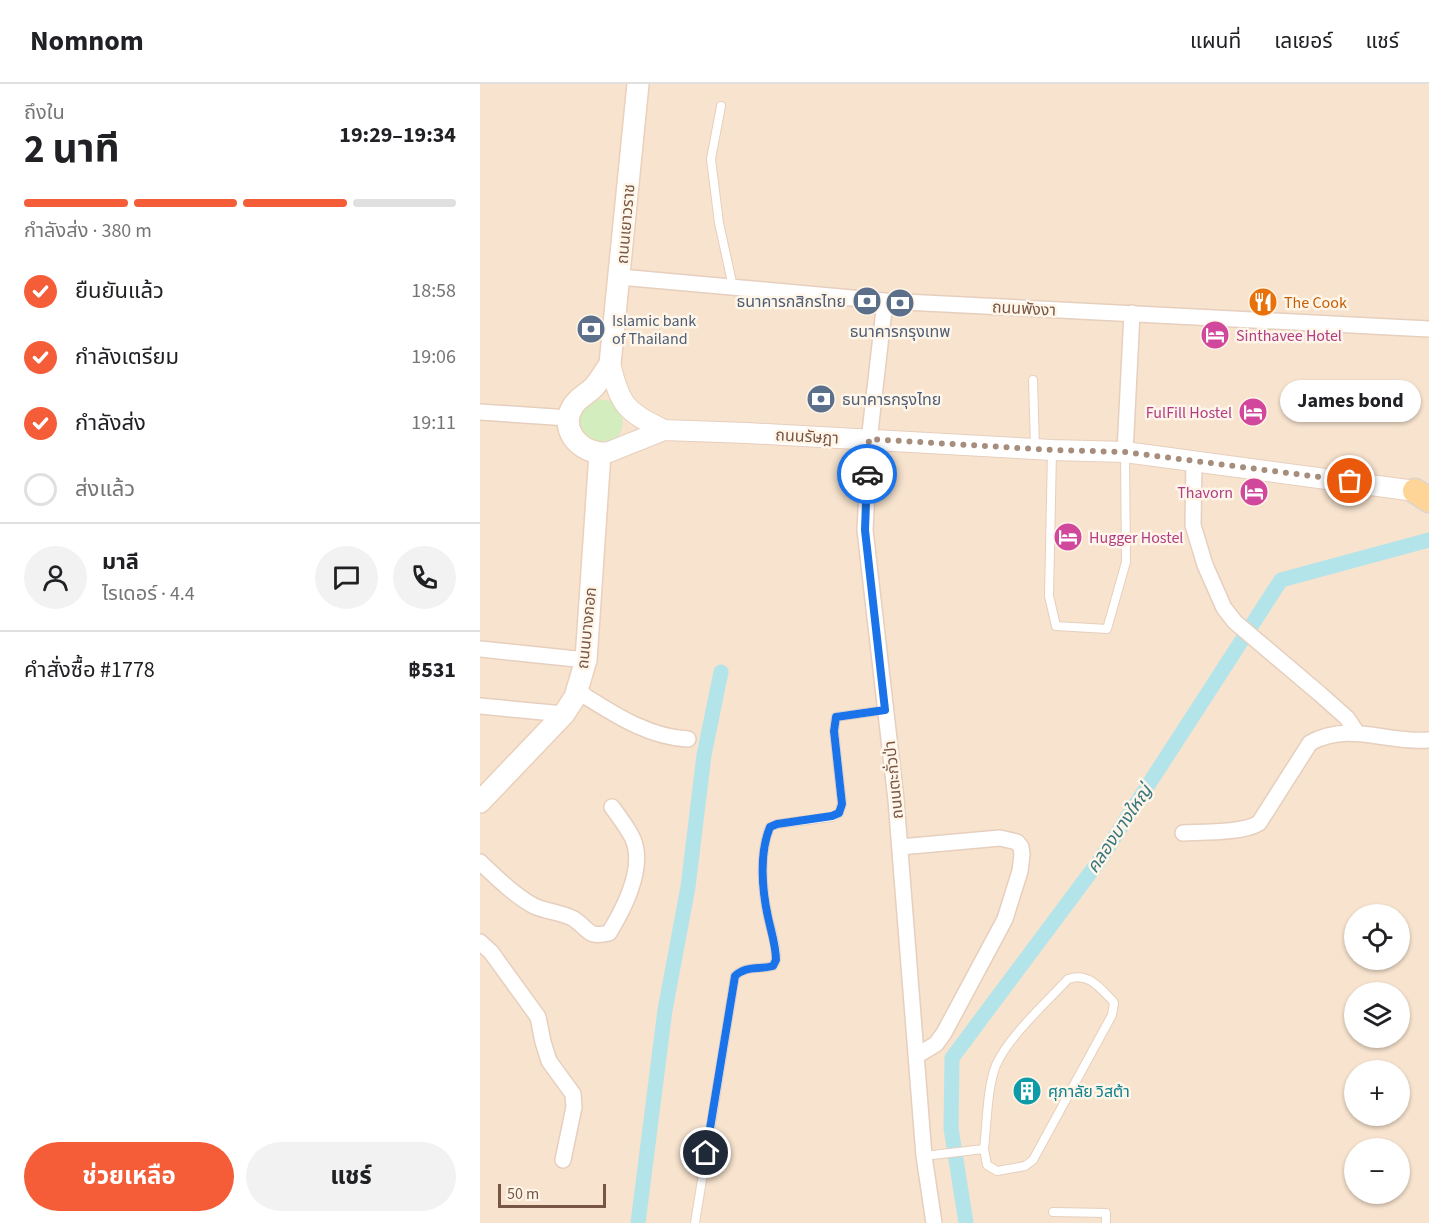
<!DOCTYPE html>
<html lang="th">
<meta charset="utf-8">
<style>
:root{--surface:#fff;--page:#f2f2f2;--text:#202124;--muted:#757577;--line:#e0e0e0;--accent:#f55d39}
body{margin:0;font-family:"Source Sans 3","Noto Sans Thai",sans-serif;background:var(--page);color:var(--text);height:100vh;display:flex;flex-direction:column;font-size:22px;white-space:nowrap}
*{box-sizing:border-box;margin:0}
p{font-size:20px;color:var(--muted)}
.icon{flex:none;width:33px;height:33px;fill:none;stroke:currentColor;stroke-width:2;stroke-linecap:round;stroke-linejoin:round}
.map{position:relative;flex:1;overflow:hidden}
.details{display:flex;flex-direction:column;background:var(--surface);width:480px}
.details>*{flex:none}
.tools{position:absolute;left:864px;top:820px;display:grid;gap:12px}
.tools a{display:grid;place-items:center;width:66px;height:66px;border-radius:50%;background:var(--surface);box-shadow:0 2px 4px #0004;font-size:30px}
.scale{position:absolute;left:18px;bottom:15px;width:108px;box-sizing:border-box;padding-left:6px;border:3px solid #785645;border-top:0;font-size:16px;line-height:21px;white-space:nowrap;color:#785645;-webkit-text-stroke:4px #fff6e9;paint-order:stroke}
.pin{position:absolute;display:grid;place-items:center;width:51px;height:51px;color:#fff;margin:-26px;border:3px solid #fff;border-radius:50%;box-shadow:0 2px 6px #0007}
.courier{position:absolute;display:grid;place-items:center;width:60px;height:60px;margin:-30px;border:4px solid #1a73e8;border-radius:50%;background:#fff;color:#222;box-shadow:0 2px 8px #0007}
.bubble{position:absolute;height:42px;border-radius:21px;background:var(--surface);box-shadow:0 2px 4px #0004;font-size:20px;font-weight:700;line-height:42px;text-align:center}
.headline em{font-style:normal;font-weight:700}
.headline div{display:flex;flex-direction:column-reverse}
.headline{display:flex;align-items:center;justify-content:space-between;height:102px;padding:0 24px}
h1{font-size:39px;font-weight:700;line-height:45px}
.bar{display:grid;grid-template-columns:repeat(4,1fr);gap:9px 6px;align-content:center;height:72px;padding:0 24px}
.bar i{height:8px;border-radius:4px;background:var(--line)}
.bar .on{background:var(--accent)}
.bar p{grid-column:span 4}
.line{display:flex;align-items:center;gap:15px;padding:0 24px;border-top:2px solid var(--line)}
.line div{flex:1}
.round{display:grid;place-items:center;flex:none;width:63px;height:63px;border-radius:32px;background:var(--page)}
ol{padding:0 24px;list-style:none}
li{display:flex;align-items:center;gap:18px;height:66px}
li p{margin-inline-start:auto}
li .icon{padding:6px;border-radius:50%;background:var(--accent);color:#fff;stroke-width:4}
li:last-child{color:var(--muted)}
li i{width:33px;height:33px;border:3px solid var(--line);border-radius:50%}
.action{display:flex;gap:12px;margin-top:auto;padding:12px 24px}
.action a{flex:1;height:69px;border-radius:36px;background:var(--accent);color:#fff;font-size:24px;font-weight:700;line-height:69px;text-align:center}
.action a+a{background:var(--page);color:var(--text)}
header{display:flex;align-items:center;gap:36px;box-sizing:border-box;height:84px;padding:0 30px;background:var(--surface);border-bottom:2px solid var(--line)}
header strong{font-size:28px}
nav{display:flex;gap:33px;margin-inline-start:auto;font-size:21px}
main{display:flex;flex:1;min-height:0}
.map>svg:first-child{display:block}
.residential{fill:#f7e3ce;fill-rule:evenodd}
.green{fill:#d3edbe}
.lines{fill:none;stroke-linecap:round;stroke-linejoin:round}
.canal{stroke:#b3e4ea;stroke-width:15}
.service-casing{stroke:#e6cfbe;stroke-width:10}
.minor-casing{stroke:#e6cfbe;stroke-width:18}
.tertiary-casing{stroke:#e6cfbe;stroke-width:22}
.secondary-casing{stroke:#ebd0bb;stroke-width:24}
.primary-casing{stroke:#dcd3cf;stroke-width:27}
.service{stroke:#fff;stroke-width:8}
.minor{stroke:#fff;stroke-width:15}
.tertiary{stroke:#fff;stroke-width:20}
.secondary{stroke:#fff;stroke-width:21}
.primary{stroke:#ffd597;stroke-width:24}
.done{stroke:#a78d7c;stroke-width:6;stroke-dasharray:0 10.8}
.route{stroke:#1a73e8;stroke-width:8}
.labels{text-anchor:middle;stroke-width:5;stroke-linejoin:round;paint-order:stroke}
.street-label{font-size:16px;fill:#785645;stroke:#fff6e9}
.service-label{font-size:16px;fill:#4e5e75;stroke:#fff6e9;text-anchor:start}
.food-label{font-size:16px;fill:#c56008;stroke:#fff6e9;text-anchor:start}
.hotel-label{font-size:16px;fill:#b23c85;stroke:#fff6e9;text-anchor:start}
.culture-label{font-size:16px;fill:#0d838f;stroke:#fff6e9;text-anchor:start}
.water-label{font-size:18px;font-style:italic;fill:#37767f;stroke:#fff6e9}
</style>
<header>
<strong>Nomnom</strong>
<nav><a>แผนที่</a><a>เลเยอร์</a><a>แชร์</a></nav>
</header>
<main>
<section class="details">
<div class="headline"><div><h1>2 นาที</h1><p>ถึงใน</p></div><em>19:29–19:34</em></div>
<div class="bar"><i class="on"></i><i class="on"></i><i class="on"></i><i></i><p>กำลังส่ง · 380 m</p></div>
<ol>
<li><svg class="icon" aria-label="check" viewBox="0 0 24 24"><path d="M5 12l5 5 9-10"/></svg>ยืนยันแล้ว<p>18:58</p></li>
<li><svg class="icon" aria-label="check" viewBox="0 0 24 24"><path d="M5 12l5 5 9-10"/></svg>กำลังเตรียม<p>19:06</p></li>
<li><svg class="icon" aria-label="check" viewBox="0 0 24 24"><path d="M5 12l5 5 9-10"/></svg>กำลังส่ง<p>19:11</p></li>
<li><i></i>ส่งแล้ว</li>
</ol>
<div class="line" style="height:108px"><a class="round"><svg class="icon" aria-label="person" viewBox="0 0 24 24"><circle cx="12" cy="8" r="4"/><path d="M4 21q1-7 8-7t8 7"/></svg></a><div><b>มาลี</b><p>ไรเดอร์ · 4.4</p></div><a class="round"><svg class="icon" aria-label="chat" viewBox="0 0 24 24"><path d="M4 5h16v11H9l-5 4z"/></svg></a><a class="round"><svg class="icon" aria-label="phone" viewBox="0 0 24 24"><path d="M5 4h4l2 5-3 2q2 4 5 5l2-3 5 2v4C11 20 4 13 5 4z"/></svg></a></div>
<div class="line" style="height:78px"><div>คำสั่งซื้อ #1778</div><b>฿531</b></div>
<div class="action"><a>ช่วยเหลือ</a><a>แชร์</a></div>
</section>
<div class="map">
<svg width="949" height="1139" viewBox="0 0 949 1139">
<rect width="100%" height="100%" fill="#fff2e1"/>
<!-- residential -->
<path class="residential" d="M0 0H949V1139H0ZM874 831H920V876H874ZM874 909H920V954H874ZM874 987H920V1032H874ZM874 1065H920V1110H874Z"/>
<!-- green -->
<path class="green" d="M116 315 131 317 142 329C146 353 133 360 111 358L97 342 99 328Z"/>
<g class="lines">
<!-- canal -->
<path class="canal" d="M158 1139 185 926 208 803 224 671 241 588
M486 1139 471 1044 472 974 619 777 801 496 949 456"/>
<!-- service casing -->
<g class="service-casing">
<path id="service" d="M241 22 231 75 239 139 253 203
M553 296 555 363
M572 367 569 512 576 542 627 545 646 478 645 369
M444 1072 504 1065C507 1039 507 1004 516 981 529 952 566 919 588 895 608 888 619 903 632 916L634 919 632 931 553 1076 545 1082 517 1087 507 1081 504 1065
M573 1128 626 1129V1139
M215 1139 255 892C266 881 279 886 293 882L296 876C297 862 291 847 288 833 282 806 279 769 290 743L297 740 352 733 359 729 362 720 354 647 356 633 405 626"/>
</g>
<!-- minor casing -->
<g class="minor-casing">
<path id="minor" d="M140 193 405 217 949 245
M405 217 390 348 385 446 416 716 444 1072 454 1139
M0 328 89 334
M645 368 652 229
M714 377 713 441 725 481 744 524 755 538 840 610 867 634 877 649
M0 565 106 576
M97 607C131 628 166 653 208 655
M0 622 84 630
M703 749C723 748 764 749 779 739L830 659C870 637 908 660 949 656
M420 763 520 754 537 758 541 763 542 771 540 787 525 835 464 949 456 960 436 972
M0 778C17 794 34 811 54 822 67 828 82 828 94 835 110 846 107 854 129 849 145 823 165 784 153 755 148 744 139 733 132 723
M0 858 11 868 58 933 63 958 69 977 93 1010 94 1023 83 1076"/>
</g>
<!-- tertiary casing -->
<g class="tertiary-casing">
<path id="tertiary" d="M130 280C141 322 145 327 184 346
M120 369 129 368 184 346 267 349 572 366 645 368 935 407"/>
</g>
<!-- secondary casing -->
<g class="secondary-casing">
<path id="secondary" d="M0 718 84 630 95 613 106 576 120 369C98 366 79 345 93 322 98 314 107 310 114 303 120 296 125 287 130 280L158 0"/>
</g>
<!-- primary casing -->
<g class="primary-casing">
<path id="primary" d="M935 407 949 416"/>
</g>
<!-- service -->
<use href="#service" class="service"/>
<!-- minor -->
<use href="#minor" class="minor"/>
<!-- tertiary -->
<use href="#tertiary" class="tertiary"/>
<!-- secondary -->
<use href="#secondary" class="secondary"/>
<!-- primary -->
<use href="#primary" class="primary"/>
</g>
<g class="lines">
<!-- done -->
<path class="done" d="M387 390 389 355 572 366 645 368 870 397"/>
<!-- route -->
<path class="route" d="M226 1069 255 892C266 881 279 886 293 882L296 876C296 862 291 847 288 833 282 806 279 769 290 743L297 740 352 732 359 729 362 720 354 647 356 633 405 626 385 446 387 390"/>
</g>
<!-- icons -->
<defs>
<g id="bank-disc" transform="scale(1.5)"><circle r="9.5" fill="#5c6f8a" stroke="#fff6e9"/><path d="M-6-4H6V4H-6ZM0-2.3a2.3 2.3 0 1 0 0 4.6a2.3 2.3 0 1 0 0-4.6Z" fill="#fff"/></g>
<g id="restaurant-disc" transform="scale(1.5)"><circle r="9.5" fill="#e8710a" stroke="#fff6e9"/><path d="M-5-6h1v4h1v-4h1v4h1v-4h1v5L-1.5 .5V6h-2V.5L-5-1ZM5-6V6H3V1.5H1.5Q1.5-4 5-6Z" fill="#fff"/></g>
<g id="hotel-disc" transform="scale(1.5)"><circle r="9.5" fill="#d1479c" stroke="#fff6e9"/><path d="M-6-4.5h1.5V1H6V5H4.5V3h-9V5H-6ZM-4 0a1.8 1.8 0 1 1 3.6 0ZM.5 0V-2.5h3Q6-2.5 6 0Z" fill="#fff"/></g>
<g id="building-disc" transform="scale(1.5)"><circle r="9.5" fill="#0f9aa8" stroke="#fff6e9"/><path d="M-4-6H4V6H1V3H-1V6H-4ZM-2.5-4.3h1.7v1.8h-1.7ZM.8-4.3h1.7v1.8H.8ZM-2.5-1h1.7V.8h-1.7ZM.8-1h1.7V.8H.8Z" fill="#fff"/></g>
</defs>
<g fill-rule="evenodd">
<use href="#bank-disc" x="387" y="217"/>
<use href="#restaurant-disc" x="783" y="218"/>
<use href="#bank-disc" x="420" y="219"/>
<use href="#bank-disc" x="111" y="245"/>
<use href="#hotel-disc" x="735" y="251"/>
<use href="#bank-disc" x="341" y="315"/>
<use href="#hotel-disc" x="773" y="328"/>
<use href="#hotel-disc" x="774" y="408"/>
<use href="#hotel-disc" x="588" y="453"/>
<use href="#building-disc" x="547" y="1007"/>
</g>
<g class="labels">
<!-- street labels -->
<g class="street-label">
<text transform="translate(145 140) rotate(-85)" y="6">ถนนเยาวราช</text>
<text transform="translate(544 224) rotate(3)" y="6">ถนนพังงา</text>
<text transform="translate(327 352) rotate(3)" y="6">ถนนรัษฎา</text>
<text transform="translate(106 544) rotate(-84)" y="6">ถนนบางกอก</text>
<text transform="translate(413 696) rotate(-96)" y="6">ถนนตะกั่วป่า</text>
</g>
<!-- service labels -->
<g class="service-label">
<text x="366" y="223" text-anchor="end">ธนาคารกสิกรไทย</text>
<text x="132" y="242">Islamic bank<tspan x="132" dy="18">of Thailand</tspan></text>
<text x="420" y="253" text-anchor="middle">ธนาคารกรุงเทพ</text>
<text x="362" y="321">ธนาคารกรุงไทย</text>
</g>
<!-- food labels -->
<g class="food-label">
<text x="804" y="224">The Cook</text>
</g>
<!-- hotel labels -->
<g class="hotel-label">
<text x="756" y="257">Sinthavee Hotel</text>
<text x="752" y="334" text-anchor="end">FulFill Hostel</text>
<text x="753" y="414" text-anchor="end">Thavorn</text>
<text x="609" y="459">Hugger Hostel</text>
</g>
<!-- culture labels -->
<g class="culture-label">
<text x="568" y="1013">ศุภาลัย วิสต้า</text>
</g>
<!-- water labels -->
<g class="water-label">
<text transform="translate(639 745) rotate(-56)" y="6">คลองบางใหญ่</text>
</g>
</g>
</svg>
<div class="tools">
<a><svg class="icon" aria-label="locate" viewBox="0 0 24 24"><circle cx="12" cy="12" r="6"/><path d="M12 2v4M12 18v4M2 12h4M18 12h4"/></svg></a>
<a><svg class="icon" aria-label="layers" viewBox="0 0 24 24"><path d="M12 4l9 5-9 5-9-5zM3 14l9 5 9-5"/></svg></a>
<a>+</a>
<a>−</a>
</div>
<div class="scale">50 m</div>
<div class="pin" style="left:870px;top:397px;background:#ea580c"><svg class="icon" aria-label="bag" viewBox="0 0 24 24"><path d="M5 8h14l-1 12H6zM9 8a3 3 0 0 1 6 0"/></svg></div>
<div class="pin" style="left:226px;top:1069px;background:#1f2937"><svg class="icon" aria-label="home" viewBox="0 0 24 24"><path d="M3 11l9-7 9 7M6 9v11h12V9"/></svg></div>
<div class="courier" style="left:387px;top:390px"><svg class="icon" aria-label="car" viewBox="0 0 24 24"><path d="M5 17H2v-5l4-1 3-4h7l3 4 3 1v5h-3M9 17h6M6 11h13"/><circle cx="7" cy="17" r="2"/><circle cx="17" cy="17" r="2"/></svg></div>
<div class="bubble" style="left:800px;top:296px;width:141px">James bond</div>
</div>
</main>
